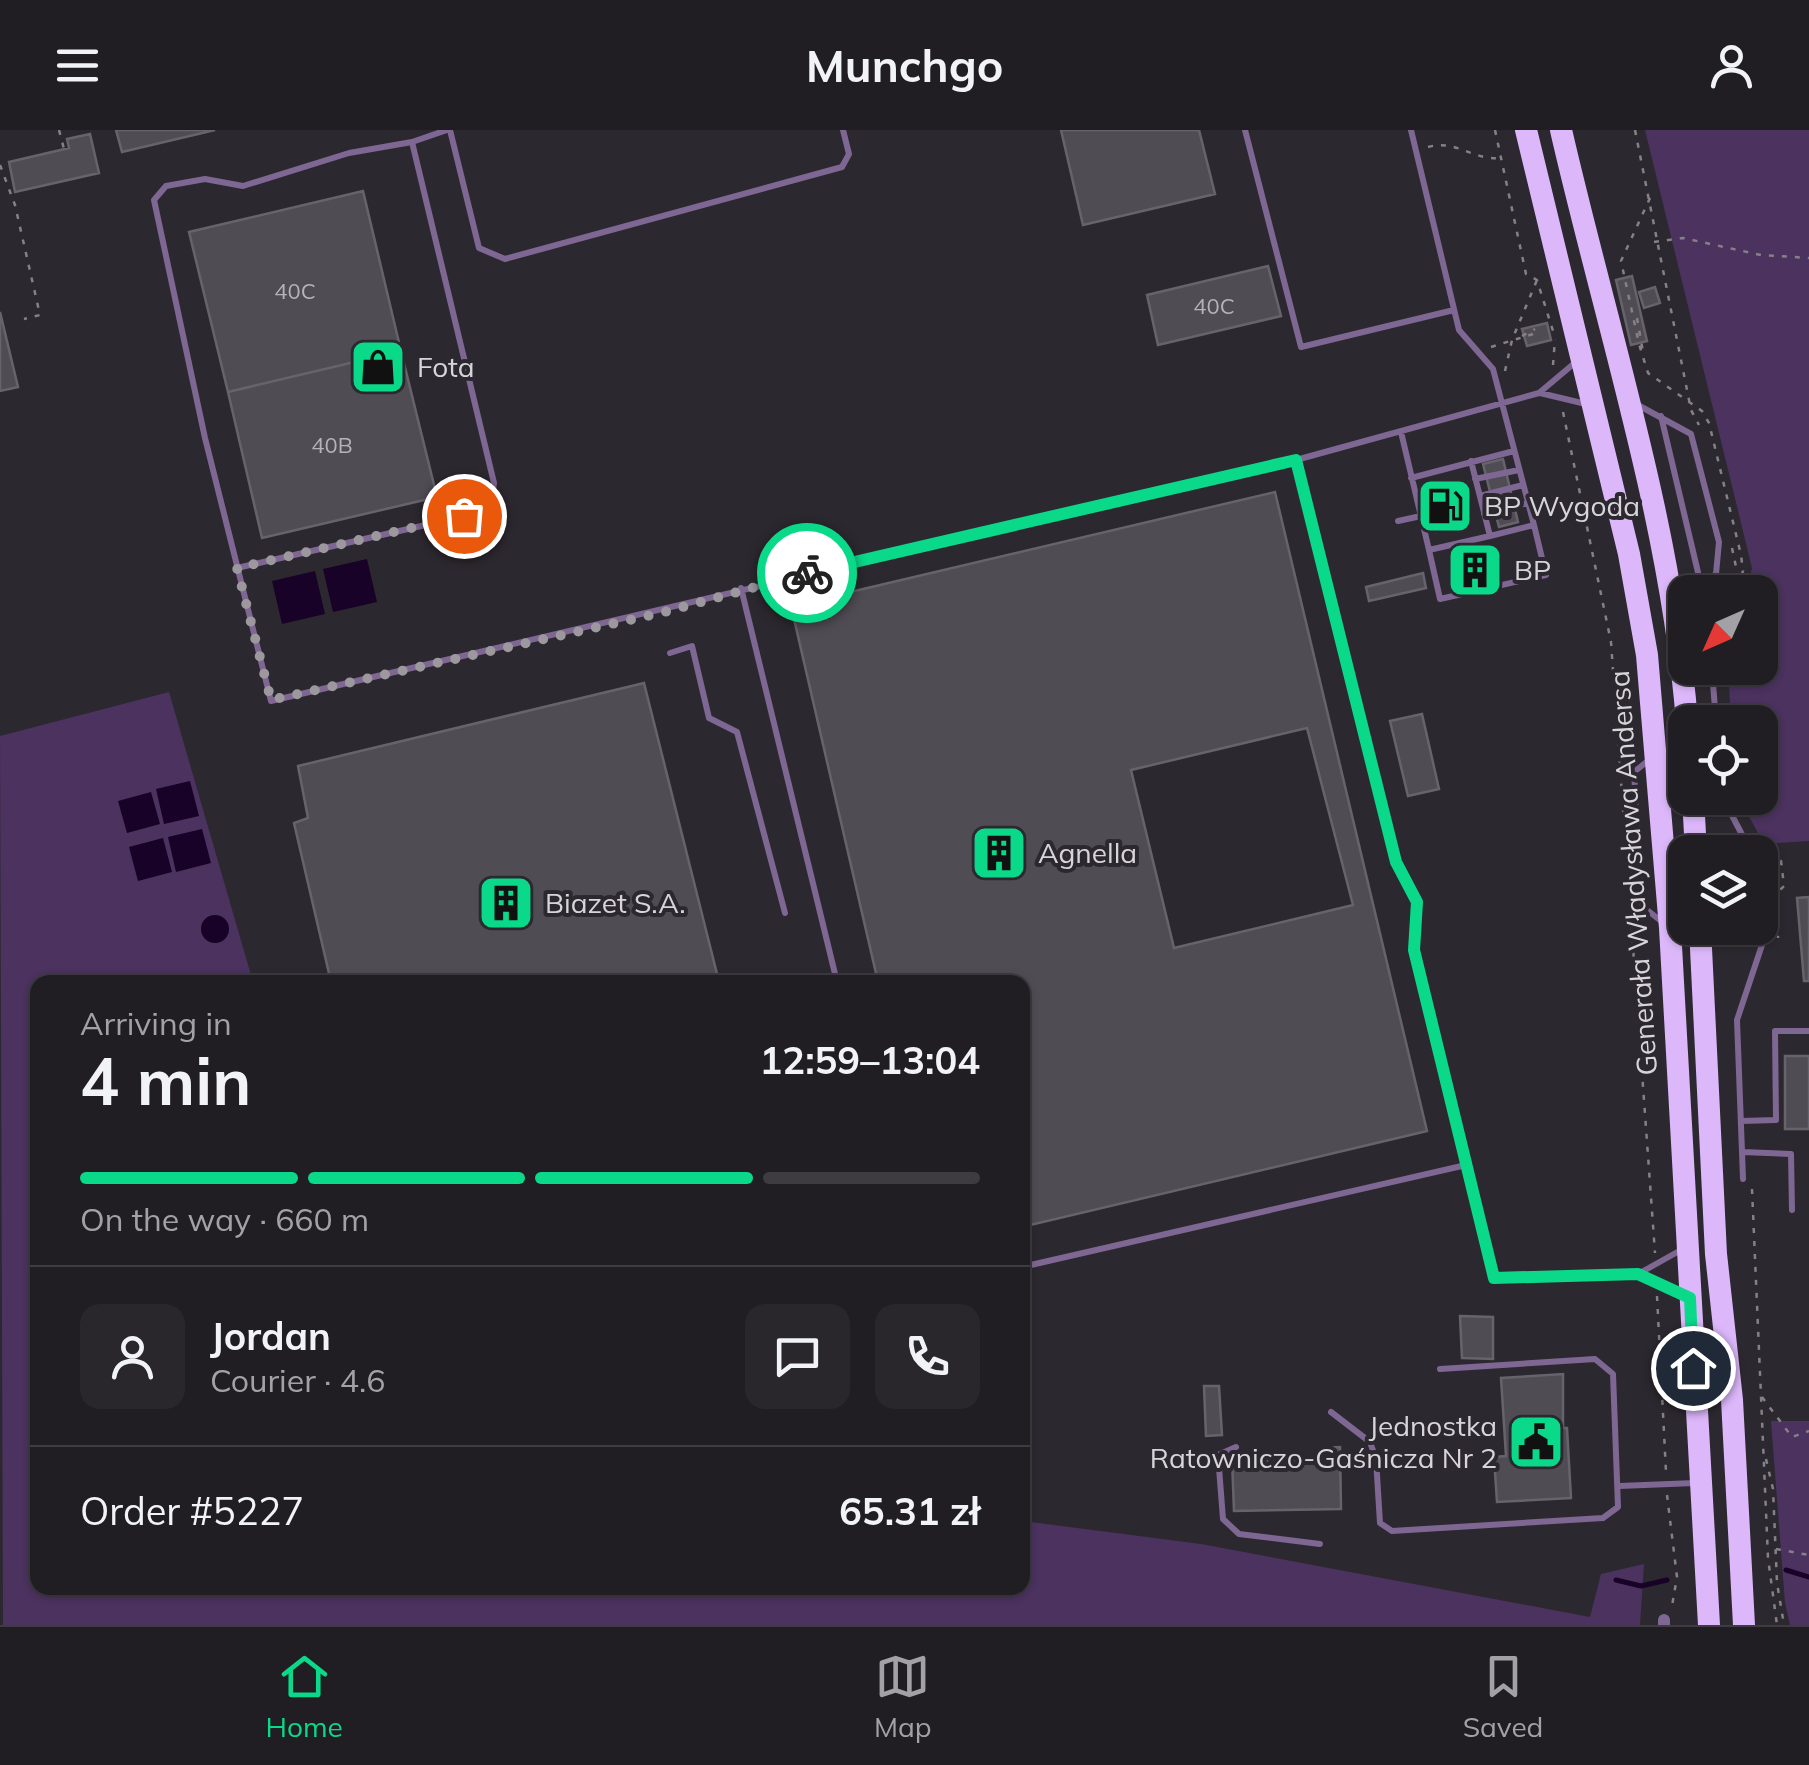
<!DOCTYPE html>
<meta charset="utf-8">
<style>
:root{--surface:#211e23;--page:#29272b;--text:#f1f3f6;--muted:#a2a2a6;--line:#3e3c41;--accent:#0bd98a}
body{margin:0;font-family:Mulish,sans-serif;background:var(--page);color:var(--text);height:100vh;display:flex;flex-direction:column;font-size:38px;white-space:nowrap}
*{box-sizing:border-box;margin:0}
p{font-size:32px;color:var(--muted)}
.icon{flex:none;width:55px;height:55px;fill:none;stroke:currentColor;stroke-width:2;stroke-linecap:round;stroke-linejoin:round}
.map{position:relative;flex:1;overflow:hidden}
.side{position:absolute;left:30px;top:845px;width:1000px;height:620px;display:flex;flex-direction:column;background:var(--surface);border-radius:20px;box-shadow:0 2px 8px #0004,0 0 0 2px var(--line)}
.side>*{flex:none}
.needle{width:65px;rotate:225deg}
.fabs{position:absolute;left:1668px;top:445px;display:grid;gap:20px}
.fabs a{display:grid;place-items:center;width:110px;height:110px;border-radius:20px;background:var(--surface);box-shadow:0 2px 8px #0004,0 0 0 2px var(--line);font-size:50px}
.pin{position:absolute;display:grid;place-items:center;width:85px;height:85px;color:#fff;margin:-42px;border:5px solid #fff;border-radius:50%;box-shadow:0 2px 10px #0007}
.courier{position:absolute;display:grid;place-items:center;width:100px;height:100px;margin:-50px;border:8px solid #0bd98a;border-radius:50%;background:#fff;color:#222;box-shadow:0 2px 12px #0007}
.headline em{font-style:normal;font-weight:700}
.headline div{display:flex;flex-direction:column-reverse}
.headline{display:flex;align-items:center;justify-content:space-between;height:170px;padding:0 50px}
h1{font-size:65px;font-weight:700;line-height:75px}
.bar{display:grid;grid-template-columns:repeat(4,1fr);gap:15px 10px;align-content:center;height:120px;padding:0 50px}
.bar i{height:12px;border-radius:8px;background:var(--line)}
.bar .current{background:var(--accent)}
.bar p{grid-column:span 4}
.line{display:flex;align-items:center;gap:25px;padding:0 50px;border-top:2px solid var(--line)}
.line div{flex:1}
.round{display:grid;place-items:center;flex:none;width:105px;height:105px;border-radius:20px;background:var(--page)}
header{display:flex;justify-content:space-between;align-items:center;height:130px;padding:0 50px;background:var(--surface);font-size:45px;font-weight:700}
.tab-bar{display:flex;justify-content:space-around;align-items:center;height:140px;border-top:2px solid var(--line);background:var(--surface);font-size:28px;color:var(--muted)}
.tab-bar a{display:grid;justify-items:center;gap:5px}
.tab-bar .current{color:var(--accent)}
.map>svg:first-child{display:block}
.green{fill:#4b325f}
.water{fill:#180228}
.lines{fill:none;stroke-linecap:round;stroke-linejoin:round}
.stream{stroke:#180228;stroke-width:5}
.building{fill:#504c54;stroke:#67636c;stroke-width:2.5;fill-rule:evenodd}
.path{stroke:#858187;stroke-width:2.5;stroke-dasharray:5 8;stroke-linecap:butt}
.service{stroke:#7e6792;stroke-width:6}
.minor{stroke:#7e6792;stroke-width:12}
.trunk{stroke:#dcb8fb;stroke-width:22}
.done{stroke:#9c989e;stroke-width:10;stroke-dasharray:0 18}
.route{stroke:#0bd98a;stroke-width:12}
.labels{text-anchor:middle;stroke-width:8;stroke-linejoin:round;paint-order:stroke}
.number-label{font-size:22px;fill:#b6b3b8}
.poi-label{font-size:28px;fill:#d8d5da;stroke:#2c282f;text-anchor:start}
.street-label{font-size:28px;fill:#d8d5da;stroke:#2c282f}
</style>
<header><svg class="icon" aria-label="menu" viewBox="0 0 24 24"><path d="M4 6h16M4 12h16M4 18h16"/></svg>Munchgo<svg class="icon" aria-label="person" viewBox="0 0 24 24"><circle cx="12" cy="8" r="4"/><path d="M4 21q1-7 8-7t8 7"/></svg></header>
<div class="map">
<svg width="1809" height="1495" viewBox="0 0 1809 1495">
<rect width="100%" height="100%" fill="#2c282f"/>
<!-- green -->
<path class="green" d="M1645 0H1809V711L1764 714 1739 668H1760V592H1731L1728 538H1760V462H1746L1752 438Z
M169 562 253 852H38V1458H1022L1023 1391 1201 1414 1590 1487 1601 1444 1644 1434 1640 1495H3L0 606Z
M1771 1291H1809V1495H1790L1785 1473Z"/>
<!-- water -->
<path class="water" d="M367 429 377 472 333 482 323 439Z
M315 441 325 484 282 494 272 451Z
M190 651 199 686 164 694 156 659Z
M151 662 160 694 127 703 118 671Z
M202 699 211 733 176 742 168 707Z
M163 708 172 742 138 751 129 717Z
M201 799a14 14 0 1 1 28 0a14 14 0 1 1-28 0Z"/>
<g class="lines">
<!-- stream -->
<path class="stream" d="M1786 1440 1809 1447
M1616 1450 1641 1456 1667 1450"/>
</g>
<!-- building -->
<path class="building" d="M116 0H215L122 22Z
M1061 0H1199L1215 64 1083 95Z
M90 4 99 43 15 62 9 32 69 18 67 9Z
M363 61 401 221 228 262 189 102Z
M1268 136 1281 186 1158 215 1147 165Z
M1632 146 1647 211 1631 215 1616 150Z
M1655 157 1660 173 1644 178 1639 162Z
M0 182 18 257 0 261Z
M1547 193 1551 210 1527 216 1522 199Z
M401 221 437 367 262 408 228 262Z
M1503 329 1518 392 1499 397 1483 334Z
M1453 352 1464 394 1436 402 1425 359Z
M1275 362 1427 1001 1022 1097V852H878L791 476ZM1307 598 1353 775 1174 818 1131 640Z
M1487 425 1493 447 1464 455 1458 434Z
M1423 443 1426 458 1369 471 1366 457Z
M644 553 719 852H331L294 693 308 688 298 636Z
M1422 584 1439 659 1408 666 1390 591Z
M1809 767V851H1804L1797 768Z
M1785 926H1809V999H1785Z
M1460 1186 1493 1187V1229L1462 1228Z
M1563 1244V1298H1567L1571 1368 1497 1372 1494 1327 1506 1326 1501 1248Z
M1204 1256H1219L1222 1305 1206 1306Z
M1340 1317 1341 1379 1234 1381 1232 1330 1321 1328V1318Z"/>
<g class="lines">
<!-- path -->
<path class="path" d="M59 0 64 19
M1495 0 1526 144 1537 150 1553 201
M1635 0 1691 280 1699 295
M1428 17C1457 9 1473 31 1501 28
M0 35 15 75 40 185 24 189
M1650 68 1621 131 1639 214 1648 243 1702 281 1709 293 1741 425 1743 441 1735 462
M1654 112 1683 108 1761 125 1809 128
M1637 188 1643 222
M1522 206 1535 199
M1491 217 1533 204
M1553 235 1555 209
M1505 241 1512 210 1537 150
M1563 282 1611 512 1655 1123
M1732 418 1739 451
M1725 538V551
M1762 716 1771 730 1781 731 1784 756 1778 762V808
M1752 1059 1768 1428 1777 1495
M1657 1166 1666 1342
M1762 1267 1792 1307 1809 1301
M1766 1329 1773 1359 1777 1453 1784 1495
M1667 1365 1677 1447 1672 1476
M1776 1419 1809 1425"/>
<!-- service -->
<path class="service" d="M447 0 412 12 349 23 243 56 205 49 166 56 154 70 205 308 271 571 1296 330 1539 263 1577 231
M450 0 479 118 505 129 842 37 849 24 843 0
M1245 0 1301 217 1454 180
M1411 0 1459 200 1493 239 1534 395 1490 406 1471 331
M1540 263 1586 274
M1636 274 1691 304 1719 412 1716 444 1690 462
M1661 286 1701 455
M1401 302 1429 420
M1296 330 1395 732 1417 772 1414 819 1493 1148 1638 1144 1681 1120
M1411 348 1514 321
M1475 349 1519 340
M1480 366 1523 355
M1484 384 1528 373
M1398 391 1421 386
M1490 406 1429 420 1440 469 1546 445 1534 395
M237 438 465 386C485 380 492 375 494 353L412 12
M741 458 837 852
M670 523 692 516 709 588 737 602 785 783
M1713 553 1716 592
M1649 630 1634 642 1642 776 1661 791
M1723 668 1751 722
M1760 740 1766 803 1737 890 1742 1022 1791 1024 1792 1080
M1741 991 1776 990 1775 901H1809
M1742 1022 1743 1049
M1022 1137 1466 1035
M1639 1144 1687 1166
M1331 1282 1370 1312 1376 1329 1380 1393 1392 1401 1603 1388 1618 1377 1613 1244 1595 1229 1440 1239
M1236 1317 1218 1325 1223 1389 1239 1404 1320 1414
M1619 1356 1695 1353"/>
<!-- minor -->
<path class="minor" d="M1664 1495V1490"/>
<!-- trunk -->
<path class="trunk" d="M1526 0 1629 424 1647 525 1670 798 1709 1495
M1561 0C1606 196 1671 391 1687 592
M1693 668 1696 722
M1700 798 1716 1124 1732 1270 1744 1495"/>
</g>
<g class="lines">
<!-- done -->
<path class="done" d="M464 386 237 438 271 570 661 483 807 443"/>
<!-- route -->
<path class="route" d="M807 443 1296 330 1396 732 1417 772 1414 820 1494 1148 1638 1144 1690 1168 1693 1238"/>
</g>
<!-- icons -->
<defs>
<g id="shop-square" transform="scale(2.875)"><rect x="-9" y="-9" width="18" height="18" rx="4" fill="#0bd98a" stroke="#2c282f"/><path d="M-5-2.5h2.3a2.7 3.5 0 0 1 5.4 0H5L5.5 6h-11ZM-1.5-2.5h3a1.5 2.3 0 0 0-3 0Z" fill="#111"/></g>
<g id="fuel-square" transform="scale(2.875)"><rect x="-9" y="-9" width="18" height="18" rx="4" fill="#0bd98a" stroke="#2c282f"/><path d="M-5.5-6h7V0h2V4h1.3V-2.5L3-4.5l.8-.8L6-3V5H2.5V1h-1V6h-7ZM-4.2-4.7v3.2H.2V-4.7Z" fill="#111"/></g>
<g id="building-square" transform="scale(2.875)"><rect x="-9" y="-9" width="18" height="18" rx="4" fill="#0bd98a" stroke="#2c282f"/><path d="M-4-6H4V6H1V3H-1V6H-4ZM-2.5-4.3h1.7v1.8h-1.7ZM.8-4.3h1.7v1.8H.8ZM-2.5-1h1.7V.8h-1.7ZM.8-1h1.7V.8H.8Z" fill="#111"/></g>
<g id="civic-square" transform="scale(2.875)"><rect x="-9" y="-9" width="18" height="18" rx="4" fill="#0bd98a" stroke="#2c282f"/><path d="M-.6-6.5H3V-4.5H.6V-3L4-1V1h2V6H-6V1h2V-1L-.6-3ZM-1.2 2.5V6h2.4V2.5Z" fill="#111"/></g>
</defs>
<g fill-rule="evenodd">
<use href="#shop-square" x="378" y="237"/>
<use href="#fuel-square" x="1445" y="376"/>
<use href="#building-square" x="1475" y="440"/>
<use href="#building-square" x="999" y="723"/>
<use href="#building-square" x="506" y="773"/>
<use href="#civic-square" x="1536" y="1312"/>
</g>
<g class="labels">
<!-- number labels -->
<g class="number-label">
<text x="295" y="169">40C</text>
<text x="1214" y="184">40C</text>
<text x="332" y="323">40B</text>
</g>
<!-- poi labels -->
<g class="poi-label">
<text x="417" y="247">Fota</text>
<text x="1484" y="386">BP Wygoda</text>
<text x="1514" y="450">BP</text>
<text x="1038" y="733">Agnella</text>
<text x="545" y="783">Biazet S.A.</text>
<text x="1497" y="1306" text-anchor="end">Jednostka<tspan x="1497" dy="32">Ratowniczo-Gaśnicza Nr 2</tspan></text>
</g>
<!-- street labels -->
<g class="street-label">
<text transform="translate(1633 743) rotate(-94)" y="10">Generała Władysława Andersa</text>
</g>
</g>
</svg>
<div class="fabs">
<a><svg class="needle" viewBox="-14 -14 28 28"><path d="M0-13l5 13h-10z" fill="#e53935"/><path d="M0 13l5-13h-10z" fill="#a2a2a6"/></svg></a>
<a><svg class="icon" aria-label="locate" viewBox="0 0 24 24"><circle cx="12" cy="12" r="6"/><path d="M12 2v4M12 18v4M2 12h4M18 12h4"/></svg></a>
<a><svg class="icon" aria-label="layers" viewBox="0 0 24 24"><path d="M12 4l9 5-9 5-9-5zM3 14l9 5 9-5"/></svg></a>
</div>
<div class="pin" style="left:464px;top:386px;background:#ea580c"><svg class="icon" aria-label="bag" viewBox="0 0 24 24"><path d="M5 8h14l-1 12H6zM9 8a3 3 0 0 1 6 0"/></svg></div>
<div class="pin" style="left:1693px;top:1238px;background:#1f2937"><svg class="icon" aria-label="home" viewBox="0 0 24 24"><path d="M3 11l9-7 9 7M6 9v11h12V9"/></svg></div>
<div class="courier" style="left:807px;top:443px"><svg class="icon" aria-label="bike" viewBox="0 0 24 24"><circle cx="6" cy="16" r="4"/><circle cx="18" cy="16" r="4"/><path d="M6 16l4-8h5l3 8M10 8l3 8H6M13 5h3"/></svg></div>
<section class="side">
<div class="headline"><div><h1>4 min</h1><p>Arriving in</p></div><em>12:59–13:04</em></div>
<div class="bar"><i class="current"></i><i class="current"></i><i class="current"></i><i></i><p>On the way · 660 m</p></div>
<div class="line" style="height:180px"><a class="round"><svg class="icon" aria-label="person" viewBox="0 0 24 24"><circle cx="12" cy="8" r="4"/><path d="M4 21q1-7 8-7t8 7"/></svg></a><div><b>Jordan</b><p>Courier · 4.6</p></div><a class="round"><svg class="icon" aria-label="chat" viewBox="0 0 24 24"><path d="M4 5h16v11H9l-5 4z"/></svg></a><a class="round"><svg class="icon" aria-label="phone" viewBox="0 0 24 24"><path d="M5 4h4l2 5-3 2q2 4 5 5l2-3 5 2v4C11 20 4 13 5 4z"/></svg></a></div>
<div class="line" style="height:130px"><div>Order #5227</div><b>65.31 zł</b></div>
</section>
</div>
<nav class="tab-bar">
<a class="current"><svg class="icon" aria-label="home" viewBox="0 0 24 24"><path d="M3 11l9-7 9 7M6 9v11h12V9"/></svg>Home</a>
<a><svg class="icon" aria-label="map" viewBox="0 0 24 24"><path d="M3 6l6-2 6 2 6-2v14l-6 2-6-2-6 2zM9 4v14M15 6v14"/></svg>Map</a>
<a><svg class="icon" aria-label="saved" viewBox="0 0 24 24"><path d="M7 4h10v16l-5-4-5 4z"/></svg>Saved</a>
</nav>
